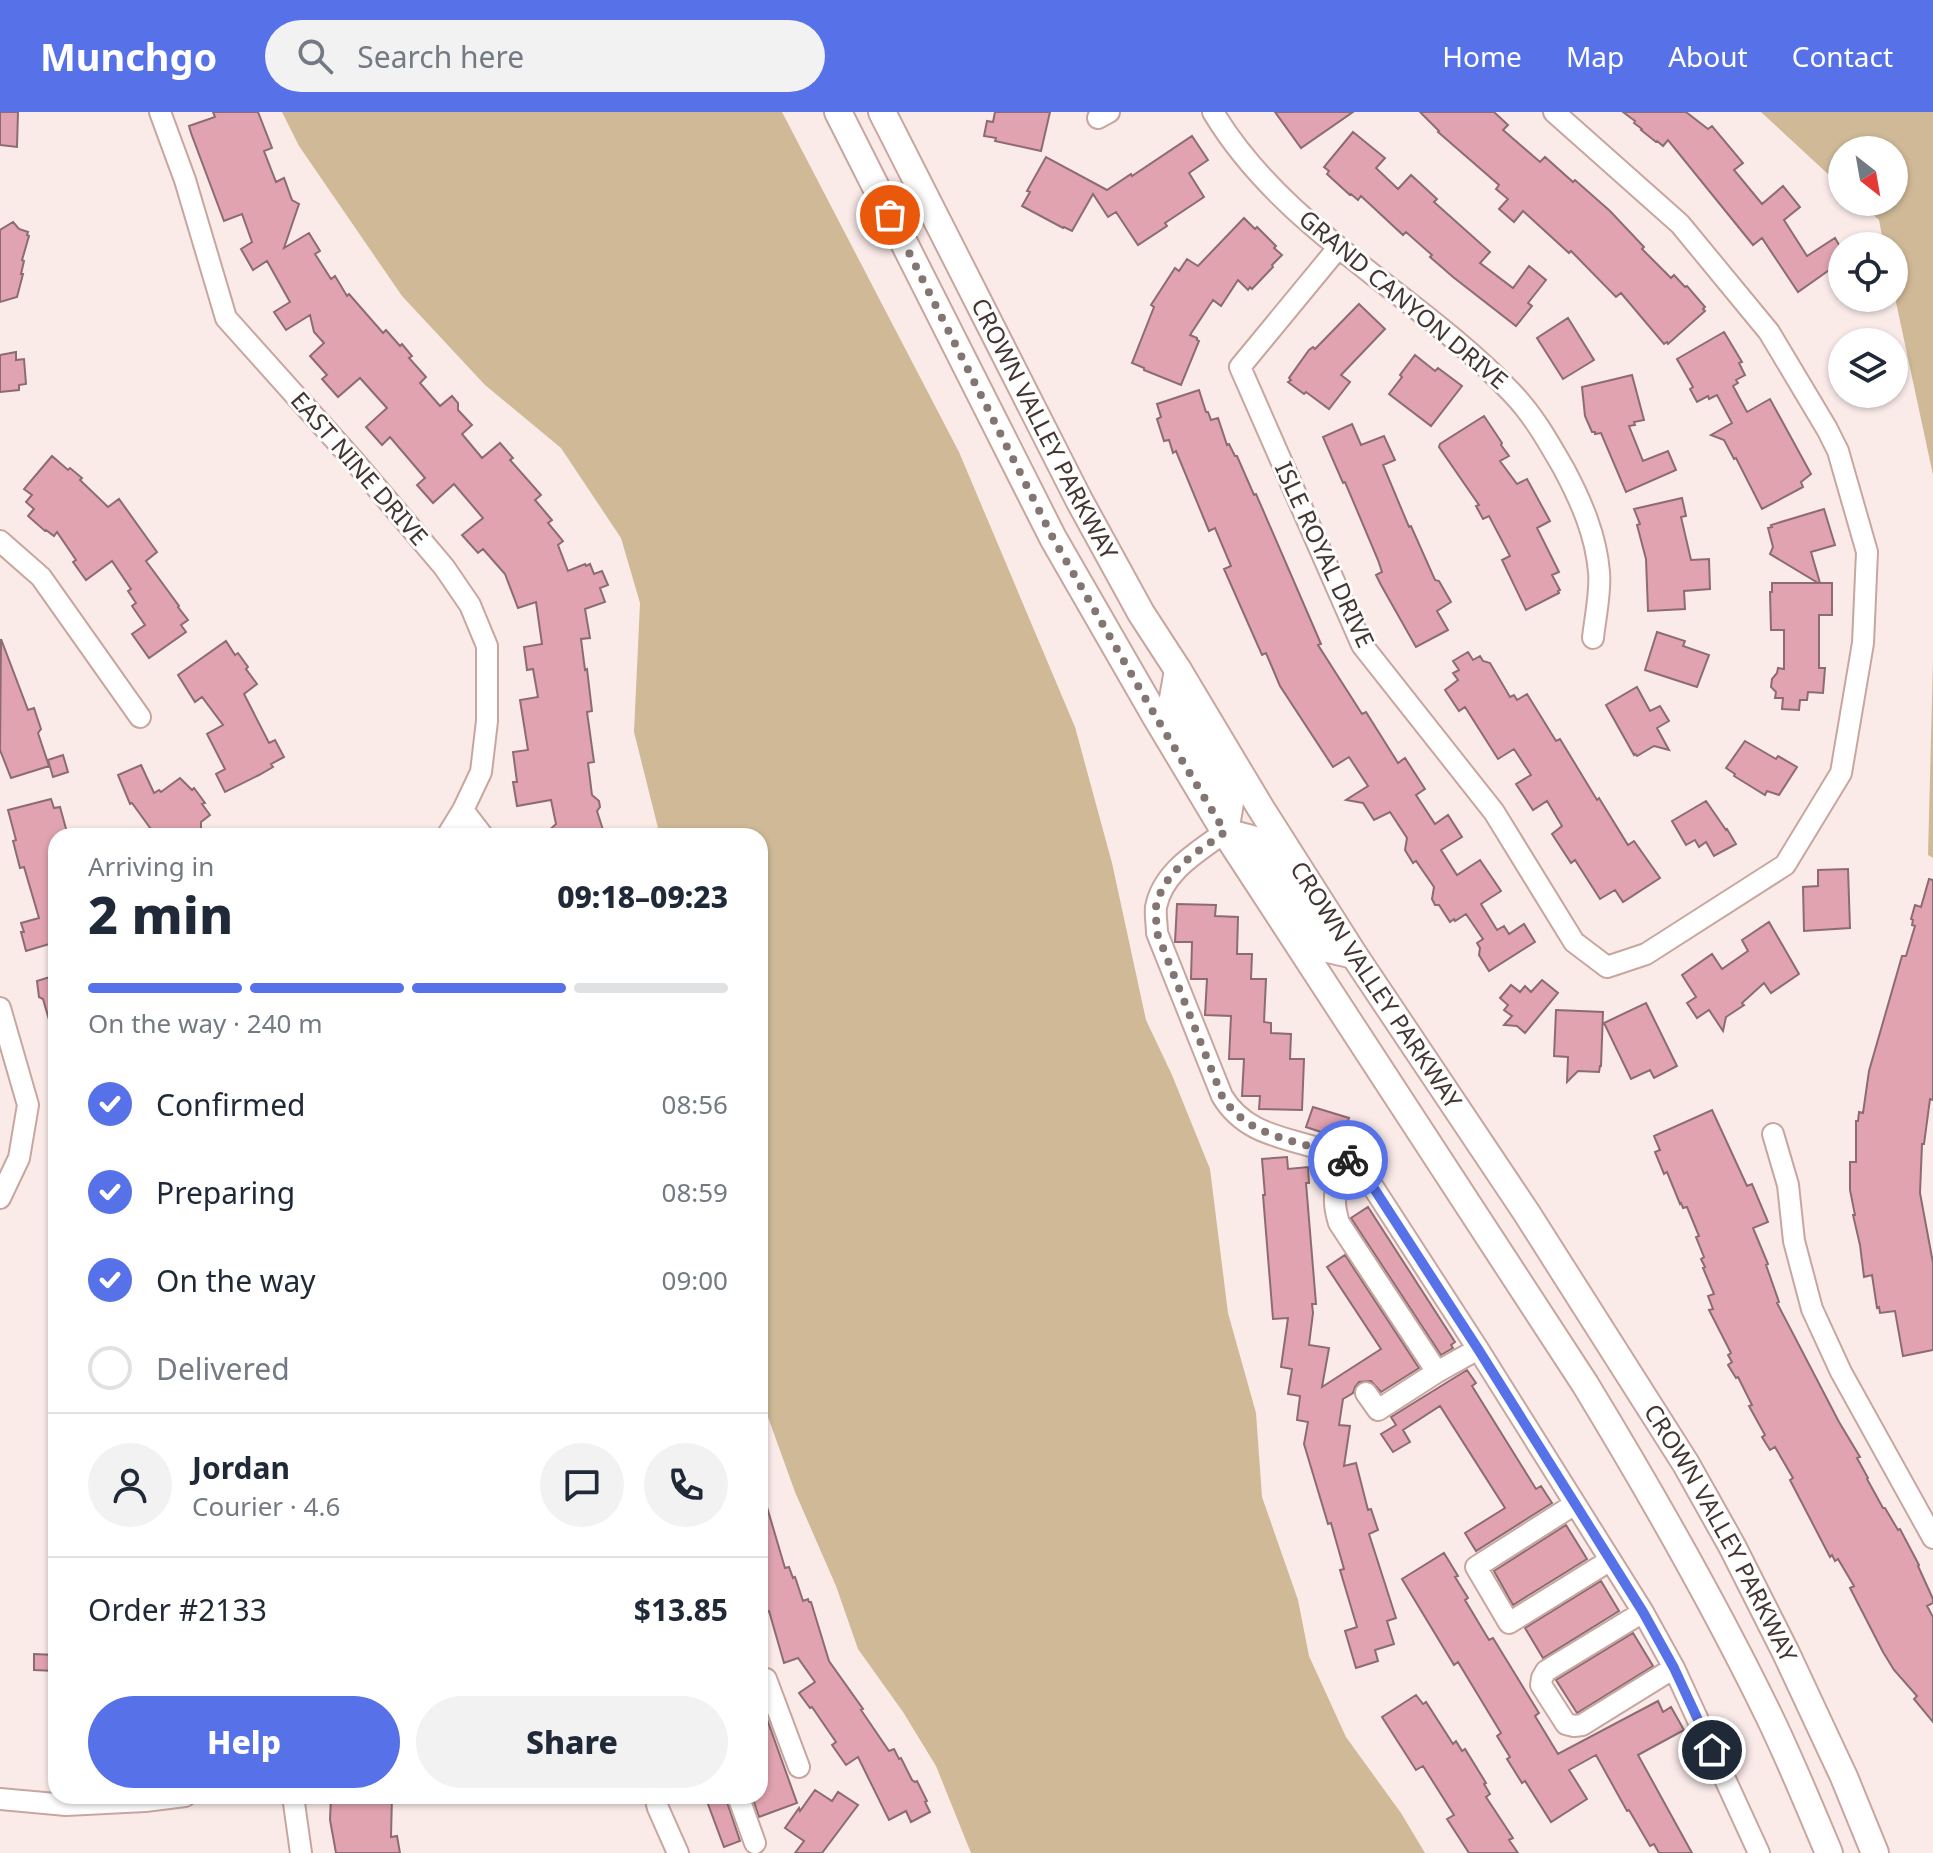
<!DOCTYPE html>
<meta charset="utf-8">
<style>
:root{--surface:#fff;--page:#f2f2f3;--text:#1f2937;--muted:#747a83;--line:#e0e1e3;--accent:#5772e8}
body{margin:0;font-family:"Noto Sans",sans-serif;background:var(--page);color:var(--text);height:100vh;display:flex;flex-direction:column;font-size:30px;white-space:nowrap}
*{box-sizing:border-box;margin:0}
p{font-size:26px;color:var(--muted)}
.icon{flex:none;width:44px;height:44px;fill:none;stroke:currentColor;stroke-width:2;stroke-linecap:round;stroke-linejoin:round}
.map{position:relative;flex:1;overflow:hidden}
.panel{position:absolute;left:48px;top:716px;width:720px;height:976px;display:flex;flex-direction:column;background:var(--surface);border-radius:24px;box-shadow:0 2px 6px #0004}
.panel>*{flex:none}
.needle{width:52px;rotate:149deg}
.fabs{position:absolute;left:1828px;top:24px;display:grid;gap:16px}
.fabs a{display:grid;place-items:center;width:80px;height:80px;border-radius:50%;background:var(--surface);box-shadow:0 2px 6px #0004;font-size:40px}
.pin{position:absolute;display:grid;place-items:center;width:68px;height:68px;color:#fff;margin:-34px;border:4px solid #fff;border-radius:50%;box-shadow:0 2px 8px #0007}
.courier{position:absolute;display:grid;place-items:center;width:80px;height:80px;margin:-40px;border:6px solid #5772e8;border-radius:50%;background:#fff;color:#222;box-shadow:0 2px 10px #0007}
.headline em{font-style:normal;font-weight:800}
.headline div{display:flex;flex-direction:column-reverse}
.headline{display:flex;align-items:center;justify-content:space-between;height:136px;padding:0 40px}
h1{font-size:52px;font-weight:800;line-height:60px}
.bar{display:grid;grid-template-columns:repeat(4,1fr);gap:12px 8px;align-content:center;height:96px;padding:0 40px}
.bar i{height:10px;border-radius:6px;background:var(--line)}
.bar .active{background:var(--accent)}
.bar p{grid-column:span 4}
.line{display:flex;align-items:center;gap:20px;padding:0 40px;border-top:2px solid var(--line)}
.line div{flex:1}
.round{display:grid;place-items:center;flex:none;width:84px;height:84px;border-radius:42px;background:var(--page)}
ol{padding:0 40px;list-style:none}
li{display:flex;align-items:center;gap:24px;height:88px}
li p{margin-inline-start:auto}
li .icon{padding:8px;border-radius:50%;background:var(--accent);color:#fff;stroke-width:4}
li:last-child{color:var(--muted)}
li i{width:44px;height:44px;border:4px solid var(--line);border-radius:50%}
.primary-button{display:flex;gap:16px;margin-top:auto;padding:16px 40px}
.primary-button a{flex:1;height:92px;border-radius:48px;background:var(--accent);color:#fff;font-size:32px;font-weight:800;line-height:92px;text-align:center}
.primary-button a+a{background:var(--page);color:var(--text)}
header{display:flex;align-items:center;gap:48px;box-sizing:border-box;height:112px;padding:0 40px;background:var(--accent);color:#fff}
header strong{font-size:38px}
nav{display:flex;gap:44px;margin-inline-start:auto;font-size:28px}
.search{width:560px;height:72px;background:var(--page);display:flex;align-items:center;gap:20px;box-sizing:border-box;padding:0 28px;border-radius:44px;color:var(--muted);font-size:30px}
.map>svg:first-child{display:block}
.green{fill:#cfb997}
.building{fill:#e0a3af;stroke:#8c6c72;stroke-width:2}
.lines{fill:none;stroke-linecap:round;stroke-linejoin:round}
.minor-casing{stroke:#c8a69f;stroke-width:24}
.major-casing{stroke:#c8a69f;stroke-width:30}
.minor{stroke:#fff;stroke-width:20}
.major{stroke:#fff;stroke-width:26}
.done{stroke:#837572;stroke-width:8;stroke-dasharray:0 14.4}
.route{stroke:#5772e8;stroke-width:10}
.labels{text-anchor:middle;stroke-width:6;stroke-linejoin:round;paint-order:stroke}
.street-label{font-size:24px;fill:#433532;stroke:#fcfcfc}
</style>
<header>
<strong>Munchgo</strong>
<div class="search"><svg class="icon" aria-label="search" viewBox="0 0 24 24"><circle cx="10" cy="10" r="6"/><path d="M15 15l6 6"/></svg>Search here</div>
<nav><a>Home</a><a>Map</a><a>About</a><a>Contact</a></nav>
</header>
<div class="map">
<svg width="1933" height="1741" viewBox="0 0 1933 1741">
<rect width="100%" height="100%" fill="#faebe9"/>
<!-- green -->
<path class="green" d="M282 0H782L959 340 1075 615 1112 751 1146 908 1172 963 1210 1057 1228 1201 1256 1301 1262 1385 1298 1488 1309 1544 1346 1625 1401 1701 1425 1741H971L936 1654 903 1600 858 1537 836 1474 795 1380 760 1283V724H660L634 620 640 491 621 426 561 336 485 273 402 184 299 34Z
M1761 0H1933V363L1894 181V134H1884L1879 108 1859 90H1894V38H1842V75Z
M1933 548V746L1928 743Z"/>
<!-- building -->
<path class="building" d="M0 0H18L17 35 0 33Z
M213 0H258L272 36 264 39 276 70 284 66 292 88 299 92 284 136 309 121 320 139 315 142 331 167 335 164 347 184 349 182 383 221 386 218 400 234 402 232 412 244 409 246 426 265 420 271 440 294 452 284 458 291V298L472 313 462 322 482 346 500 331 513 346 510 348 541 383 535 388 552 408 548 411 563 429 558 433 568 459 585 452 586 454 590 452 594 462 602 459 608 473 600 476 605 490 585 497 590 526 581 527 585 558 587 557 592 599 587 600 594 650 588 651 592 683 599 689 600 695 597 699 604 721 601 722 602 724H543L556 712 551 688 517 694 513 670H517L513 640 528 638 520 588 538 585 533 557 527 558 524 535 542 532 536 490 518 496 505 462 483 437 478 441 462 423 483 406 454 372 433 391 417 373 425 366 390 325 382 333 366 315 387 296 360 266 338 285 322 267 327 263 310 244 324 231 314 220 310 203 286 218 274 200 290 190 267 149 253 158 241 137 252 130 242 102 224 109 191 21 189 14 215 5Z
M995 0H1050L1041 39 995 29 996 26 984 24 987 9 993 10Z
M1275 0H1353L1301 36Z
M1420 0H1494L1508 13 1503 18 1540 50 1545 45 1573 70 1575 68 1610 99 1644 135 1642 137 1671 166 1674 163 1685 175 1687 174 1705 195 1703 197 1705 199 1668 232 1667 230 1664 232 1621 181 1616 185 1571 139 1569 141 1523 99 1514 110 1499 97 1508 87 1496 77 1499 73 1438 20 1439 19Z
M1623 0H1686L1708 17 1712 14 1743 51 1734 58 1762 92 1783 74 1800 95 1784 108 1807 144 1835 126 1842 138V149L1798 180 1762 126 1753 133 1668 28 1663 34 1657 29 1656 30 1641 18 1642 17 1634 11 1635 9Z
M1353 20 1385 46 1376 56 1398 77 1411 63 1437 87 1434 90 1490 140 1480 151 1513 176 1529 154 1546 168 1528 191 1532 194 1516 214 1453 165 1430 145 1432 143 1406 120 1403 123 1361 84 1358 88 1351 82 1350 83 1327 62 1329 59 1324 55Z
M1192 24 1208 48 1189 61 1204 85 1165 111 1167 114 1138 133 1116 100 1108 105 1093 82 1072 119 1064 115 1063 116 1022 94 1030 80 1027 79 1046 45 1107 78 1131 62 1132 64Z
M1244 106 1255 117 1257 115 1276 134 1274 136 1282 143 1272 153 1273 155 1252 177 1250 175 1248 178 1238 168 1221 194 1213 188 1190 223 1197 226V228L1199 229 1181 273 1144 258V256L1132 251 1154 195 1151 193 1175 156 1179 159 1187 147 1198 154Z
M13 110 19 117 28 120 27 123 29 124 22 148 24 149 21 162H23L17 185 0 190V118Z
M1359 192 1385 217 1341 263 1350 270 1329 297 1306 280 1304 282 1288 270 1291 268 1289 266 1309 238 1313 235 1315 237Z
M1568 206 1594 248 1563 267 1537 226Z
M1724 220 1742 250 1739 251 1745 263 1736 268 1738 271 1733 274 1747 300 1770 287 1811 362 1801 370 1803 375 1762 397 1736 346 1734 347 1724 328 1711 323 1732 311 1717 283 1709 287 1708 284 1697 290 1690 277 1693 275 1677 247Z
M16 240V248L24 247 26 272 19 273V278L0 280V243Z
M1415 243 1435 259 1438 256 1462 274 1431 314 1389 282 1402 265 1400 263Z
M1632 263 1644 308 1634 310 1635 313 1629 314 1643 349 1668 339 1676 358 1626 380 1601 321 1595 322V320H1592L1585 304 1582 275Z
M1199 278 1206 300H1208L1211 308 1218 306 1227 333 1229 332 1235 344H1237L1254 383 1256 382 1321 532 1318 533 1362 602 1366 600 1398 651 1405 646 1425 677 1416 683 1435 712 1448 703 1462 725 1441 738 1457 763 1480 748 1501 779 1481 792 1497 818 1504 814 1509 822 1524 812 1535 830 1489 859 1479 843 1480 836 1477 831 1483 827 1466 802 1455 809 1454 807 1450 810 1439 793H1435L1432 787 1434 775 1416 749 1413 751 1405 738 1407 726 1390 700 1374 708 1363 691 1346 688 1368 674 1349 645 1333 655 1280 574 1266 541 1262 543 1224 457 1231 454 1215 416 1209 419 1176 339 1173 341 1169 328 1164 329 1157 307 1161 305 1157 292Z
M1484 304 1502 331 1501 333 1509 344 1500 349 1517 372 1527 367 1550 409 1537 416 1559 460 1552 463 1560 478 1558 479 1559 481 1526 498 1502 448 1510 444 1489 404 1483 407 1476 394 1479 393 1439 335 1440 332Z
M1352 312 1361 333 1384 324 1395 348 1383 353 1409 415 1411 414 1435 468 1439 469 1451 490 1437 499 1448 518 1416 535 1381 473 1376 463 1382 460 1378 448 1345 370 1343 371 1323 325Z
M52 344 68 358 70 356 82 366 80 368 108 395 119 387 157 440 146 449 179 494 178 495 188 508 181 513 186 520 149 546 132 522 145 513 132 494 136 491 128 479 131 477 112 449 86 468 73 450 76 448 57 420 54 424 46 418 45 419 28 404 34 397 26 390 32 383 24 377Z
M1682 386 1686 404 1681 405 1691 448 1709 447 1710 477 1684 479 1685 497 1648 499 1646 447 1637 413 1640 412 1634 397Z
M1824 397 1835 433 1811 440 1820 471H1832V503H1819V556H1825L1823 581 1808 580 1807 588H1800L1799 598 1782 597 1783 586H1775L1776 580 1771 575 1772 567 1777 561 1778 556 1784 557V518H1771L1770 480H1772V471H1818L1770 442 1773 435 1768 416 1772 415 1771 413Z
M1657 520 1685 529 1683 534 1709 543 1697 575 1645 558Z
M1 527 28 598 34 596 41 617 38 621 49 654 11 666 0 638Z
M226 529 235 543 238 541 248 555 246 557 257 572 244 582 269 631 275 628 284 645 271 652 273 655 259 663 225 680 216 662 225 657 207 622 223 613 202 585 195 590 178 563Z
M1468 540 1473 548 1480 544 1483 549 1490 551 1510 585 1514 583 1517 588 1527 582 1556 629 1560 627 1597 688 1599 686 1628 733 1634 729 1660 766 1623 790 1615 778 1600 787 1575 748 1571 751 1552 722 1562 714 1547 689 1533 698 1516 672 1531 663 1514 637 1498 647 1465 595 1459 599 1445 578 1458 568 1453 561 1459 558 1453 549Z
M1637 575 1650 599 1660 594 1669 609 1657 616 1669 638 1654 634 1637 644 1635 642 1634 643 1606 593Z
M1745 629 1776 647 1778 644 1797 655 1779 683 1767 679 1765 683 1734 664 1735 662 1726 656Z
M63 643 68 660 53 665 48 648Z
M141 653 154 681 159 678 161 680 180 666 192 678 194 676 205 691 202 692 210 703 201 710V722L189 719 183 724H156L132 691 130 692 118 663Z
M51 687 54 696 60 695 68 724H56V735L52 737 56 751V830L26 839 21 820H24L21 811 39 806 24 755 20 756 13 729 16 728 8 698Z
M1706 689 1726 718 1727 717 1736 732 1714 744 1706 730 1699 735 1695 728 1686 733 1672 709Z
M1848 757 1850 816 1804 819 1803 775 1818 774V758Z
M1929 767 1933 768V988L1930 987 1924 1032H1922L1920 1081 1933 1151V1238L1903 1244 1895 1199 1880 1201 1879 1195 1877 1196 1872 1163 1864 1165 1860 1133 1853 1103H1855L1850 1078V1050H1856V1009H1858L1859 1000 1863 1001 1869 959 1902 844H1906L1915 814 1912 813 1913 808 1911 807 1915 793 1921 795Z
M1177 792 1216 793 1215 804 1238 805 1237 842H1252L1251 867H1266L1264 910 1271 911V921L1291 922 1290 947H1304L1302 998 1259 997 1260 984H1242L1244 947H1229L1231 904 1205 903 1207 867H1191L1192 830H1175Z
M1769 810 1799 862 1771 881 1764 871 1742 891 1744 893 1726 905 1723 919 1709 898 1697 906 1687 891 1696 885 1682 863 1712 842 1722 857 1748 839 1742 828Z
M56 863V917L52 918 43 887 39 885 37 869Z
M1542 868 1558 881 1525 921 1517 914 1504 913 1512 904 1504 898 1508 893 1500 886 1511 873 1520 880 1525 874 1531 880Z
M1646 891 1677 954 1654 966 1650 958 1631 967 1604 911Z
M1556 898 1603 900 1601 954H1600L1599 960 1578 959 1567 970 1568 945 1554 944Z
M1313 995 1349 1006 1342 1027 1306 1015Z
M1712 998 1747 1074 1752 1072 1768 1110 1753 1116 1768 1152 1766 1153 1779 1190 1777 1191 1839 1310 1860 1345 1857 1346 1868 1366 1867 1367 1883 1396H1885L1898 1418 1900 1417 1919 1453 1918 1454 1933 1487V1491L1927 1494 1933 1505V1610L1914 1587 1917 1584 1894 1558 1883 1540 1850 1476 1854 1474 1838 1447 1835 1449 1832 1443 1830 1445 1790 1368 1793 1366 1775 1335 1770 1338 1762 1325 1765 1323 1749 1294 1752 1293 1738 1265 1736 1266 1728 1253 1732 1250 1728 1243 1731 1241 1709 1198 1713 1197 1708 1184 1714 1182 1703 1156 1705 1155 1701 1147 1704 1145 1696 1125 1699 1124 1687 1095 1683 1096 1681 1091 1680 1092 1667 1060 1664 1062 1655 1040 1660 1038 1654 1024Z
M1287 1045 1288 1057 1308 1055 1309 1071H1306L1316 1192H1312L1313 1201 1309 1233 1329 1236 1322 1275 1381 1237 1327 1155 1345 1143 1419 1256 1381 1280 1371 1269 1359 1270 1355 1275 1353 1281 1343 1287 1339 1313 1350 1314 1344 1354 1356 1351 1368 1398 1371 1397 1378 1418 1369 1422 1396 1506 1387 1509 1394 1532 1375 1538 1378 1549 1356 1556 1345 1519 1357 1515 1340 1458 1344 1457 1331 1411 1328 1412 1304 1332 1308 1310 1297 1308 1300 1284 1288 1282 1292 1257 1281 1255 1288 1206 1273 1207 1263 1083H1265L1262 1047Z
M1368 1095 1455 1230 1451 1233 1453 1236 1441 1243 1351 1106Z
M1467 1258 1476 1271 1472 1274 1536 1377 1541 1374 1552 1391 1476 1439 1465 1421 1505 1396 1440 1294 1403 1318 1410 1330 1393 1340 1381 1322 1396 1313 1391 1305Z
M764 1385 785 1456 789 1455 793 1466 795 1465 803 1489 808 1487 809 1490H811L829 1549 863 1597 861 1598 889 1639 894 1637 899 1647 901 1646 912 1668 915 1670 917 1669 927 1689 925 1690 930 1700 911 1710 906 1699 889 1708 858 1645 846 1653 832 1633 836 1630 812 1595 810 1596 799 1581 815 1570 798 1546 784 1551 769 1499 764 1501 760 1488V1386Z
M1566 1413 1587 1447 1513 1493 1494 1459Z
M1444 1441 1458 1464 1455 1465 1468 1486 1465 1488 1489 1528 1493 1526 1539 1601 1535 1604 1558 1642 1658 1589 1663 1600 1671 1595 1684 1618 1638 1643 1692 1741H1659L1654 1732 1650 1734 1629 1698 1627 1699 1596 1643 1569 1658 1587 1687 1551 1710 1525 1669 1522 1671 1507 1647 1510 1645 1497 1624 1501 1621 1458 1550 1454 1553 1402 1467Z
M1601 1469 1619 1499 1543 1546 1525 1516Z
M1633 1521 1653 1554 1577 1601 1556 1568Z
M34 1542 56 1543V1559L34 1558Z
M1416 1583 1423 1592 1426 1590 1453 1632 1456 1629 1462 1639 1465 1637 1486 1671 1484 1672 1490 1682 1486 1685 1513 1726 1509 1728 1518 1741H1469L1447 1707 1454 1703 1423 1654 1416 1658 1382 1605Z
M762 1593 797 1691 759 1705 752 1684H760V1594Z
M815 1678 832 1689 838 1680 858 1693 822 1741H795L804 1729 785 1716 799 1696 800 1699Z
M331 1684H392L391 1725 397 1724 400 1741H336L330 1708Z
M705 1684H725L740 1729 724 1735Z"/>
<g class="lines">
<!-- minor casing -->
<g class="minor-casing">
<path id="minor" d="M160 0 185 68 226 206 355 350 444 455 470 493 487 534V609L481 660 463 698 447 724
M1213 0C1284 119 1420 183 1513 282 1534 304 1549 331 1564 357 1581 389 1596 423 1599 460 1601 480 1595 506 1593 526
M1098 6 1109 0
M1338 136 1240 255 1362 533 1494 700 1574 830 1607 855 1646 842 1785 753 1841 661 1863 531 1867 440 1838 339 1827 317 1769 220 1680 112 1554 0
M0 429 41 465 140 605
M463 698 483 724
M1225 720C1198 740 1163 759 1156 795 1155 803 1157 813 1157 821L1222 984C1247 1026 1291 1025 1332 1041 1344 1046 1354 1053 1364 1061L1478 1237 1643 1500 1674 1556 1759 1741
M0 896 28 993 19 1046 0 1086
M1773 1022 1788 1073 1794 1129 1812 1197 1841 1260 1933 1426
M1347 1048C1337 1074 1330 1082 1339 1111L1437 1260 1478 1237
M1366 1281 1378 1298 1437 1260
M1575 1392 1476 1455 1509 1511 1609 1449
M1643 1500 1546 1559 1542 1566 1541 1573 1566 1612 1574 1614 1582 1613 1674 1556
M760 1570 766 1567 799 1655
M293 1684 301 1741
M655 1684 658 1696 678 1741
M738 1684 755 1731
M0 1687 66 1693 145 1689 185 1684"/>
</g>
<!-- major casing -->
<g class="major-casing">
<g id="major">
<path d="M838 0 1053 426 1156 605 1225 720 1585 1272C1650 1379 1713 1489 1768 1602 1790 1647 1809 1694 1829 1741"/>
<path id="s1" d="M882 0 1079 388 1141 501 1178 558 1260 695 1354 843 1526 1100 1686 1352 1732 1434 1786 1541 1844 1665 1875 1741"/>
<path d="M1178 558 1172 592 1230 691 1225 720"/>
<path d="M1225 720 1252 727 1274 755 1328 837 1354 843"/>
</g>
</g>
<!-- minor -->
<use href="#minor" class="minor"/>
<!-- major -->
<use href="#major" class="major"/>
</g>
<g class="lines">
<!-- done -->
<path class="done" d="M890 103 1053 426 1156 605 1225 720C1198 740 1163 759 1156 795 1155 803 1157 813 1157 821L1222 984C1249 1029 1304 1027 1348 1048"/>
<!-- route -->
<path class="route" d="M1348 1048 1364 1061 1478 1237 1643 1500 1674 1556 1712 1638"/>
</g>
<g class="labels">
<!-- street labels -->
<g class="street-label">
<text transform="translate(1403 188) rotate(40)" y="8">GRAND CANYON DRIVE</text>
<text dy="8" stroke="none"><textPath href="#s1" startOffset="356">CROWN VALLEY PARKWAY</textPath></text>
<text transform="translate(359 357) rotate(49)" y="8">EAST NINE DRIVE</text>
<text transform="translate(1324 443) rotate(65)" y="8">ISLE ROYAL DRIVE</text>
<text dy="8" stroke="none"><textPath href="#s1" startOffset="1004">CROWN VALLEY PARKWAY</textPath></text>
<text dy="8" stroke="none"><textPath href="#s1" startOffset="1652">CROWN VALLEY PARKWAY</textPath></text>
</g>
</g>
</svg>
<div class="fabs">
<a><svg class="needle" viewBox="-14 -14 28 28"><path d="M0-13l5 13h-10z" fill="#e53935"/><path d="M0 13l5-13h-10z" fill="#747a83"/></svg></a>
<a><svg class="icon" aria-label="locate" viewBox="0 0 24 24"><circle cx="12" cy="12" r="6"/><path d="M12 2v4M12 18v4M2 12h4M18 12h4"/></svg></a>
<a><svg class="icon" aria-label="layers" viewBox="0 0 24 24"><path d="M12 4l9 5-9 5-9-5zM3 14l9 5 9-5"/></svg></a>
</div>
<div class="pin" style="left:890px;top:103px;background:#ea580c"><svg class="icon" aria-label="bag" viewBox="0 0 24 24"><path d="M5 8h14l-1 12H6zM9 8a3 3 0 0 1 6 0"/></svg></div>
<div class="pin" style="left:1712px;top:1638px;background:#1f2937"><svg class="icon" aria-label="home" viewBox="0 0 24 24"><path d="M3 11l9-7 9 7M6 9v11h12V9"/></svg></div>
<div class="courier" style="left:1348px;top:1048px"><svg class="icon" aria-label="bike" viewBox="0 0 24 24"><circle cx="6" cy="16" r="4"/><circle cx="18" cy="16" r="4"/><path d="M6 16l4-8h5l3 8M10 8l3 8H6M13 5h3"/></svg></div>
<section class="panel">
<div class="headline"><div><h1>2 min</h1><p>Arriving in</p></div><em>09:18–09:23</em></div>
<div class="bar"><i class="active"></i><i class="active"></i><i class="active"></i><i></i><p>On the way · 240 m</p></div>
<ol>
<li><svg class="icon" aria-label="check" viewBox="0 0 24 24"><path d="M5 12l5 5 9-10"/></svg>Confirmed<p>08:56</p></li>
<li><svg class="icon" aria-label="check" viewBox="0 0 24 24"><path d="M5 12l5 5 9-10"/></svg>Preparing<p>08:59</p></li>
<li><svg class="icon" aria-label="check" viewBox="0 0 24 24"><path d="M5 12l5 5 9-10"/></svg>On the way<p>09:00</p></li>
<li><i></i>Delivered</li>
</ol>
<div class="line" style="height:144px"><a class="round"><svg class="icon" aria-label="person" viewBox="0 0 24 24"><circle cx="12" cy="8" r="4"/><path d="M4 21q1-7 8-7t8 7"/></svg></a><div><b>Jordan</b><p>Courier · 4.6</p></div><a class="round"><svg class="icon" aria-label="chat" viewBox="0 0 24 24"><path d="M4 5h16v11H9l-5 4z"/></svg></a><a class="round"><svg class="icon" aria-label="phone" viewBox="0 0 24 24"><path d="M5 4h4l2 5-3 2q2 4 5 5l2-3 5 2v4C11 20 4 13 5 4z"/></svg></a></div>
<div class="line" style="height:104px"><div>Order #2133</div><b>$13.85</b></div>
<div class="primary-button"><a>Help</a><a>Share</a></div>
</section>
</div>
